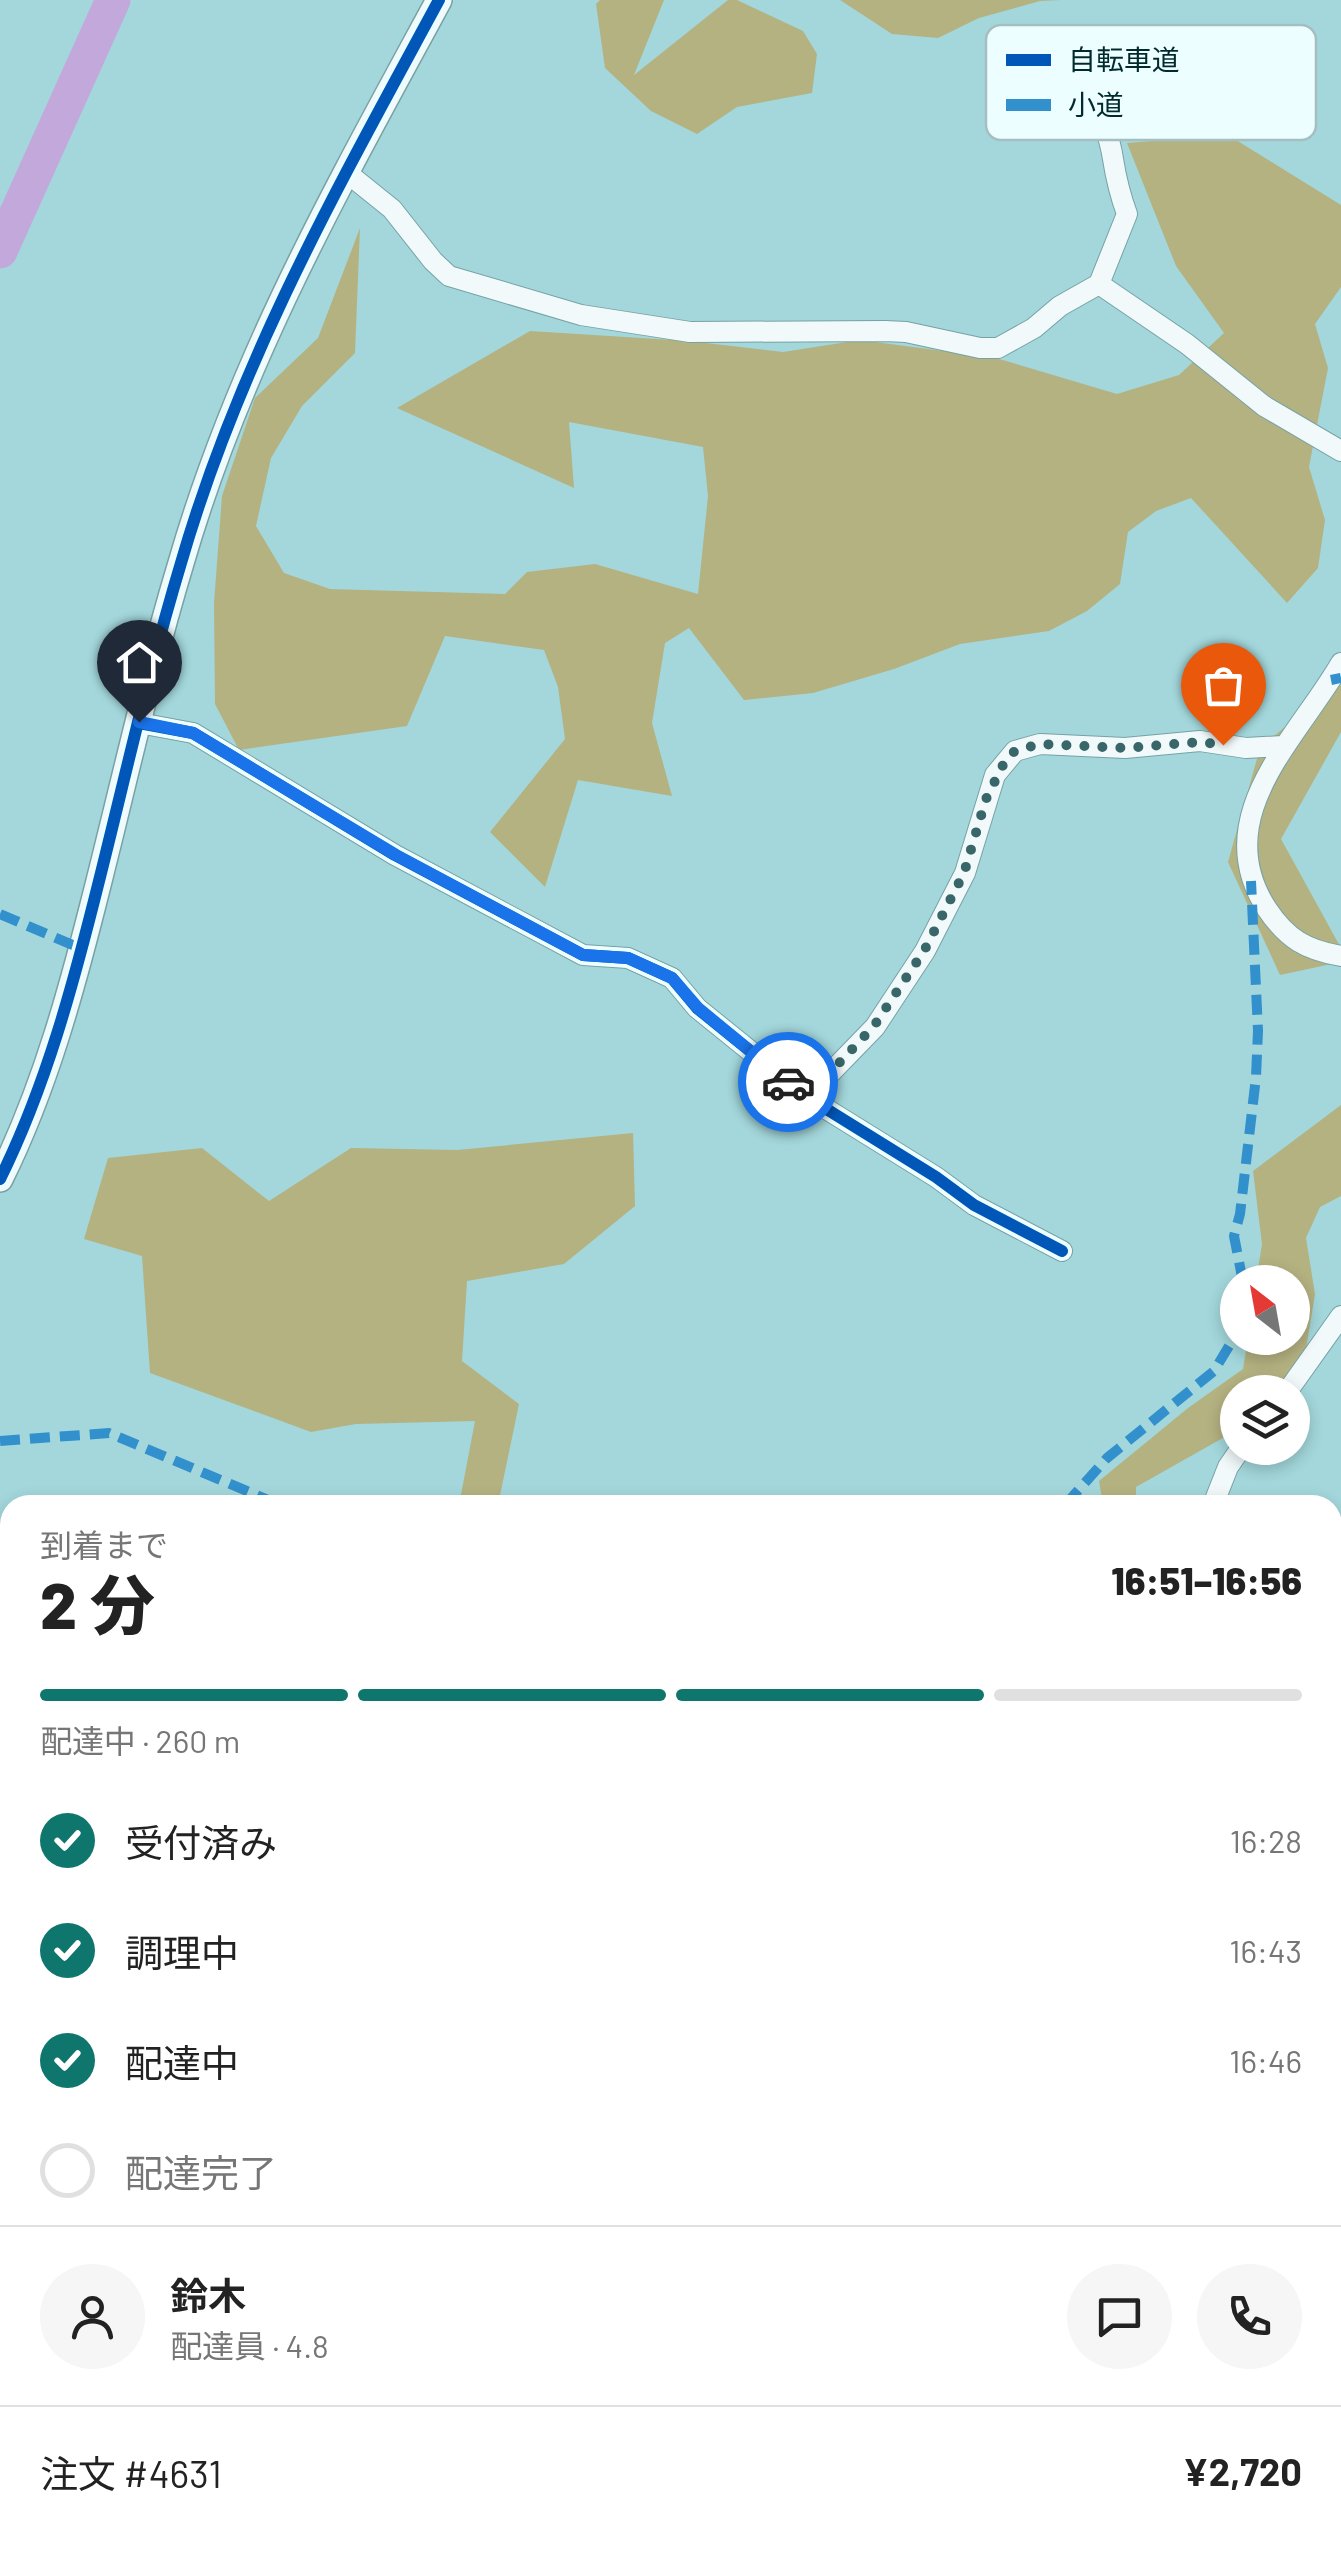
<!DOCTYPE html>
<html lang="ja">
<meta charset="utf-8">
<style>
:root{--surface:#fff;--page:#f6f6f6;--text:#222;--muted:#767676;--line:#e0e0e0;--accent:#0f766e}
body{margin:0;font-family:Barlow,"Noto Sans JP",sans-serif;background:var(--page);color:var(--text);height:100vh;display:flex;flex-direction:column;font-size:38px;white-space:nowrap}
*{box-sizing:border-box;margin:0}
p{font-size:32px;color:var(--muted)}
.icon{flex:none;width:55px;height:55px;fill:none;stroke:currentColor;stroke-width:2;stroke-linecap:round;stroke-linejoin:round}
.map{position:relative;flex:1;overflow:hidden}
.side{position:absolute;left:0px;top:1495px;width:1342px;height:1062px;display:flex;flex-direction:column;background:var(--surface);border-radius:30px 30px 0 0;box-shadow:0 5px 15px #0003}
.side>*{flex:none}
.needle{width:65px;rotate:329deg}
.tools{position:absolute;left:1220px;top:1265px;display:grid;gap:20px}
.tools a{display:grid;place-items:center;width:90px;height:90px;border-radius:50%;background:var(--surface);box-shadow:0 5px 15px #0003;font-size:50px}
.pin{position:absolute;display:grid;place-items:center;width:85px;height:85px;color:#fff;margin:-102px -42px;border-radius:50% 50% 50% 0;rotate:-45deg;box-shadow:0 0 10px #0007}
.pin .icon{rotate:45deg}
.courier{position:absolute;display:grid;place-items:center;width:100px;height:100px;margin:-50px;border:8px solid #1a73e8;border-radius:50%;background:#fff;color:#222;box-shadow:0 2px 12px #0007}
.head em{font-style:normal;font-weight:800}
.head div{display:flex;flex-direction:column-reverse}
.head{display:flex;align-items:center;justify-content:space-between;height:170px;padding:0 40px}
h1{font-size:65px;font-weight:800;line-height:75px}
.bar{display:grid;grid-template-columns:repeat(4,1fr);gap:15px 10px;align-content:center;height:120px;padding:0 40px}
.bar i{height:12px;border-radius:8px;background:var(--line)}
.bar .on{background:var(--accent)}
.bar p{grid-column:span 4}
.line{display:flex;align-items:center;gap:25px;padding:0 40px;border-top:2px solid var(--line)}
.line div{flex:1}
.round{display:grid;place-items:center;flex:none;width:105px;height:105px;border-radius:52px;background:var(--page)}
ol{padding:0 40px;list-style:none}
li{display:flex;align-items:center;gap:30px;height:110px}
li p{margin-inline-start:auto}
li .icon{padding:10px;border-radius:50%;background:var(--accent);color:#fff;stroke-width:4}
li:last-child{color:var(--muted)}
li i{width:55px;height:55px;border:5px solid var(--line);border-radius:50%}
.map>svg:first-child{display:block}
.forest{fill:#b4b281}
.lines{fill:none;stroke-linecap:round;stroke-linejoin:round}
.stream{stroke:#c3a8dc;stroke-width:6}
.river{stroke:#c3a8dc;stroke-width:35}
.minor-casing{stroke:#76a2a5;stroke-width:22}
.tertiary-casing{stroke:#76a2a5;stroke-width:28}
.minor{stroke:#f1f9fa;stroke-width:20}
.tertiary{stroke:#f1f9fa;stroke-width:25}
.quiet{stroke:#3290cd;stroke-width:10;stroke-dasharray:20 10;stroke-linecap:butt}
.cycleway-casing{stroke:#ecfeff;stroke-width:19}
.cycleway{stroke:#0057b8;stroke-width:12}
.done{stroke:#396769;stroke-width:10;stroke-dasharray:0 18}
.route{stroke:#1a73e8;stroke-width:12}
.key{fill:#ecfeff;stroke:#a5bec0;stroke-width:2.5}
.key-label{font-size:28px;fill:#002a2c}
</style>
<div class="map">
<svg width="1341" height="2556" viewBox="0 0 1341 2556">
<rect width="100%" height="100%" fill="#a3d7db"/>
<!-- forest -->
<path class="forest" d="M600 0H664L634 75 728 0H737L803 31 817 54 812 93 737 107 697 134 651 111 605 68 596 4Z
M840 0H1061L1040 1 979 18 938 38 892 34Z
M1228 135 1341 205V287L1315 324 1328 368 1309 467 1325 520 1318 568 1287 603 1191 498 1156 511 1128 532 1120 584 1087 611 1049 631 960 644 894 669 813 693 744 700 689 628 665 643 652 723 672 796 578 780 545 887 490 832 565 739 558 687 544 650 445 636 407 726 239 750 215 704 214 603 222 496 255 398 318 338 360 228 355 353 302 406 271 458 256 526 284 573 330 589 505 594 527 572 595 564 698 594 708 496 703 447 569 422 574 488 397 408 530 331 689 341 783 352 860 340 996 358 1117 394 1179 375 1224 333 1176 266 1127 143Z
M1341 680V732L1281 839 1341 948V962L1280 975 1228 862 1260 748Z
M1341 1105V1196L1320 1207 1306 1238 1315 1294 1304 1362 1274 1392H1238L1237 1430 1136 1487V1505H1103L1099 1481 1188 1408 1243 1369 1248 1338H1292V1282H1256L1262 1244 1253 1171Z
M633 1133 635 1206 564 1264 467 1281 462 1361 519 1404 498 1505H459L475 1421 356 1424 311 1432 150 1373 142 1256 84 1239 108 1158 202 1148 269 1201 351 1148 457 1150Z"/>
<g class="lines">
<!-- stream -->
<path class="stream" d="M1332 1727 1341 1711
M1236 2548 1237 2556"/>
<!-- river -->
<path class="river" d="M0 251 113 0"/>
<!-- minor casing -->
<g class="minor-casing">
<path id="minor" d="M346 172 392 209 433 261 449 276 581 315 690 332 885 331 906 332 980 348H998L1034 328 1060 306 1099 284 1127 214C1120 195 1116 178 1113 159 1108 127 1093 95 1082 65
M1099 284 1187 344 1264 406 1341 451
M1341 663C1297 739 1207 817 1267 909 1287 939 1306 950 1341 956
M139 723 193 733 395 855 583 955 628 958 672 978 697 1008 807 1097 936 1177 974 1205 1062 1251
M807 1097 875 1027 925 951 965 873 995 775 1015 751 1040 744 1125 748 1200 741 1246 748 1283 746
M1287 1392 1341 1316
M1213 1505 1228 1467 1241 1448
M0 1768 10 1767
M1332 2201 1341 2184
M1332 2262 1341 2267
M1332 2353 1341 2357
M0 2446 10 2445
M208 2548 209 2556
M481 2548 498 2556
M843 2556 847 2548"/>
</g>
<!-- tertiary casing -->
<g class="tertiary-casing">
<path id="tertiary" d="M0 1179C46 1086 73 985 98 885 125 778 149 669 181 563 240 359 339 185 439 0"/>
</g>
<!-- minor -->
<use href="#minor" class="minor"/>
<!-- tertiary -->
<use href="#tertiary" class="tertiary"/>
<!-- quiet -->
<path class="quiet" d="M1331 680 1341 678
M0 914 82 949
M1243 1282 1234 1236 1240 1214 1256 1077 1258 1031 1251 881
M0 1441 109 1433 280 1505
M1065 1505 1107 1458 1214 1371 1238 1331"/>
<!-- cycleway casing -->
<g class="cycleway-casing">
<path id="cycleway" d="M139 723 193 733 395 855 583 955 628 958 672 978 697 1008 807 1097 936 1177 974 1205 1062 1251
M0 1179C46 1086 73 985 98 885 125 778 149 669 181 563 240 359 339 185 439 0"/>
</g>
<!-- cycleway -->
<use href="#cycleway" class="cycleway"/>
</g>
<g class="lines">
<!-- done -->
<path class="done" d="M788 1082 807 1097 874 1026 924 951 964 873 986 799 1006 759 1015 751 1040 744 1125 748 1200 742 1223 745"/>
<!-- route -->
<path class="route" d="M139 722 193 733 396 855 583 955 628 958 672 978 698 1008 788 1082"/>
</g>
<!-- legend -->
<rect x="986" y="25" width="330" height="115" rx="15" class="key"/>
<rect x="1006" y="54" width="45" height="12" fill="#0057b8"/>
<rect x="1006" y="99" width="45" height="12" fill="#3290cd"/>
<g class="key-label">
<text x="1068" y="70">自転車道</text>
<text x="1068" y="115">小道</text>
</g>
</svg>
<div class="tools">
<a><svg class="needle" viewBox="-14 -14 28 28"><path d="M0-13l5 13h-10z" fill="#e53935"/><path d="M0 13l5-13h-10z" fill="#767676"/></svg></a>
<a><svg class="icon" aria-label="layers" viewBox="0 0 24 24"><path d="M12 4l9 5-9 5-9-5zM3 14l9 5 9-5"/></svg></a>
</div>
<div class="pin" style="left:1223px;top:745px;background:#ea580c"><svg class="icon" aria-label="bag" viewBox="0 0 24 24"><path d="M5 8h14l-1 12H6zM9 8a3 3 0 0 1 6 0"/></svg></div>
<div class="pin" style="left:139px;top:722px;background:#1f2937"><svg class="icon" aria-label="home" viewBox="0 0 24 24"><path d="M3 11l9-7 9 7M6 9v11h12V9"/></svg></div>
<div class="courier" style="left:788px;top:1082px"><svg class="icon" aria-label="car" viewBox="0 0 24 24"><path d="M5 17H2v-5l4-1 3-4h7l3 4 3 1v5h-3M9 17h6M6 11h13"/><circle cx="7" cy="17" r="2"/><circle cx="17" cy="17" r="2"/></svg></div>
<section class="side">
<div class="head"><div><h1>2 分</h1><p>到着まで</p></div><em>16:51–16:56</em></div>
<div class="bar"><i class="on"></i><i class="on"></i><i class="on"></i><i></i><p>配達中 · 260 m</p></div>
<ol>
<li><svg class="icon" aria-label="check" viewBox="0 0 24 24"><path d="M5 12l5 5 9-10"/></svg>受付済み<p>16:28</p></li>
<li><svg class="icon" aria-label="check" viewBox="0 0 24 24"><path d="M5 12l5 5 9-10"/></svg>調理中<p>16:43</p></li>
<li><svg class="icon" aria-label="check" viewBox="0 0 24 24"><path d="M5 12l5 5 9-10"/></svg>配達中<p>16:46</p></li>
<li><i></i>配達完了</li>
</ol>
<div class="line" style="height:180px"><a class="round"><svg class="icon" aria-label="person" viewBox="0 0 24 24"><circle cx="12" cy="8" r="4"/><path d="M4 21q1-7 8-7t8 7"/></svg></a><div><b>鈴木</b><p>配達員 · 4.8</p></div><a class="round"><svg class="icon" aria-label="chat" viewBox="0 0 24 24"><path d="M4 5h16v11H9l-5 4z"/></svg></a><a class="round"><svg class="icon" aria-label="phone" viewBox="0 0 24 24"><path d="M5 4h4l2 5-3 2q2 4 5 5l2-3 5 2v4C11 20 4 13 5 4z"/></svg></a></div>
<div class="line" style="height:130px"><div>注文 #4631</div><b>¥2,720</b></div>
</section>
</div>
